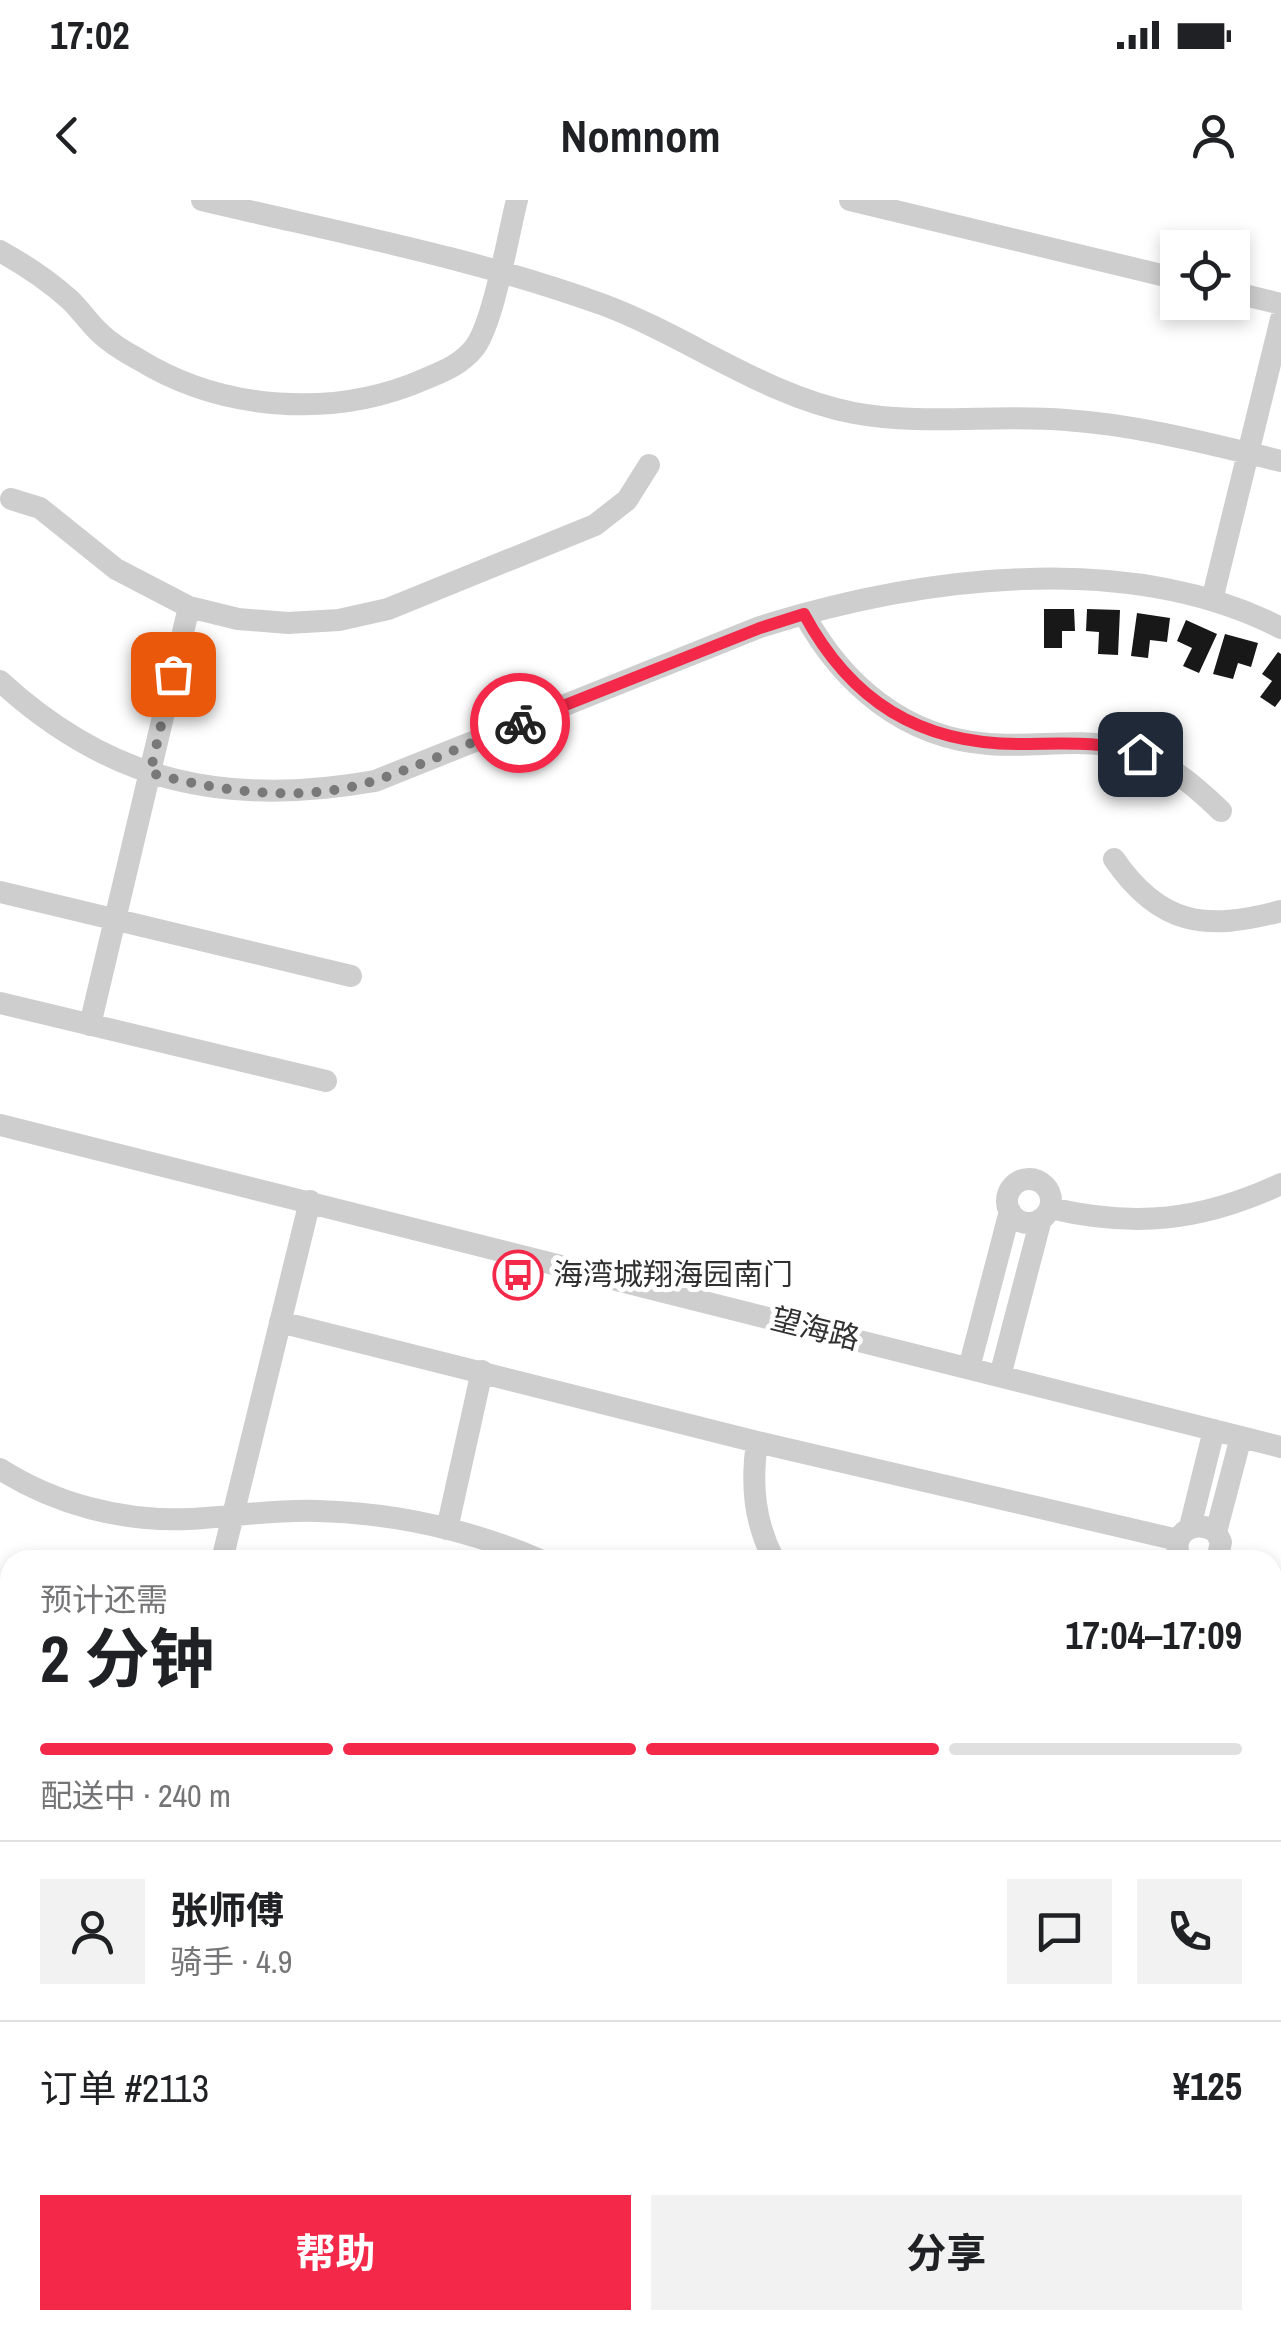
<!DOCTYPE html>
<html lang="zh">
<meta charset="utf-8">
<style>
:root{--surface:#fff;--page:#f2f2f2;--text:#202124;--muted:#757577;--line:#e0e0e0;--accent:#f42849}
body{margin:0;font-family:"Archivo Narrow","Noto Sans SC",sans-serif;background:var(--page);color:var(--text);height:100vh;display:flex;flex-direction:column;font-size:38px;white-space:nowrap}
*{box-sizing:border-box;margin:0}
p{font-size:32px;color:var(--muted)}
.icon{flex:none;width:55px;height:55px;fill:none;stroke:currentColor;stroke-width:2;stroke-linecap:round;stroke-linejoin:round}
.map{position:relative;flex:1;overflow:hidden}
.side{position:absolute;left:0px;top:1350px;width:1282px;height:780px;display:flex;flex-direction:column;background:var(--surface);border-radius:30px 30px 0 0;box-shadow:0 5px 15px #0003}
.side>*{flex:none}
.tools{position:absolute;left:1160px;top:30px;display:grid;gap:20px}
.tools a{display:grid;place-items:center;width:90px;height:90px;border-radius:0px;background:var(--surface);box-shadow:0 5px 15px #0003;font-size:50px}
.pin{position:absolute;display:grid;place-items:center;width:85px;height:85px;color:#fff;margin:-42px;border-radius:20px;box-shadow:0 5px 15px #0006}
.courier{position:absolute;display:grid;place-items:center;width:100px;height:100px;margin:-50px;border:8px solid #f42849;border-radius:50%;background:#fff;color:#222;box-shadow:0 2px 12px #0007}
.headline em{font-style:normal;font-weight:700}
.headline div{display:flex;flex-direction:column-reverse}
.headline{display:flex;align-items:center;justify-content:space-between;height:170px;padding:0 40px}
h1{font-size:65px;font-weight:700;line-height:75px}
.bar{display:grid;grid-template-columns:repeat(4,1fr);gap:15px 10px;align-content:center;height:120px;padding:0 40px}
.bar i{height:12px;border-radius:8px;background:var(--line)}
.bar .on{background:var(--accent)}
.bar p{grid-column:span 4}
.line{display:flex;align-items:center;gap:25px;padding:0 40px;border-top:2px solid var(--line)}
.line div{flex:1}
.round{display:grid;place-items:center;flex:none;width:105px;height:105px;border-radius:0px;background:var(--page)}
.primary-button{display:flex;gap:20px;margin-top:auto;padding:20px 40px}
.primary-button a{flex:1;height:115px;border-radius:0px;background:var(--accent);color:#fff;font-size:40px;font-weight:700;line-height:115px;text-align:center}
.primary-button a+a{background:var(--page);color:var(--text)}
.status{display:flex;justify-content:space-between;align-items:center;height:70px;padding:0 50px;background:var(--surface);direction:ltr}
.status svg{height:28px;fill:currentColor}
header{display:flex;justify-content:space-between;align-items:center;height:130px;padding:0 40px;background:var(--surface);font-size:45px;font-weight:700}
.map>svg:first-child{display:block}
.building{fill:#181818}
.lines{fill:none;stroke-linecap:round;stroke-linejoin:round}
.minor{stroke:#cecece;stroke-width:22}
.done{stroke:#797979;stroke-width:10;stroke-dasharray:0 18}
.route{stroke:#f42849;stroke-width:12}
.labels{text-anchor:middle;stroke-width:10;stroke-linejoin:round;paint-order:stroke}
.poi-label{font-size:30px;fill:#313131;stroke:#fff;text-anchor:start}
.street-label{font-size:30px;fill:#313131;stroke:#fff}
</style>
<div class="status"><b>17:02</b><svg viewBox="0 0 49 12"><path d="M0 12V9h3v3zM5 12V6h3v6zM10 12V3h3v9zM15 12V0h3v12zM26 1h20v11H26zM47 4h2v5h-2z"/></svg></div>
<header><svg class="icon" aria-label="back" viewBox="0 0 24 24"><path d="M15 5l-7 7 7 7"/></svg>Nomnom<svg class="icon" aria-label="person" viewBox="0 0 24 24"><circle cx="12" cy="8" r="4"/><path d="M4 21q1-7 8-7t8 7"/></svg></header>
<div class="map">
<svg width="1281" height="2130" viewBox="0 0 1281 2130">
<rect width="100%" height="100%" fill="#fff"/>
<!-- building -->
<path class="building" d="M1044 409H1074L1075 431H1062V448H1044Z
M1087 409 1120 410 1118 455 1098 454 1099 432 1086 431Z
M1137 413 1170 418 1167 442 1150 440 1148 458 1131 456Z
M1186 420 1217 434 1199 473 1183 466 1192 448 1177 441Z
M1225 434 1258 443 1251 467 1238 463 1233 479 1213 474Z
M1278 452 1281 454V499L1275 507 1260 497 1272 481 1262 474Z
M342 2120H425L422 2130H379Z
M456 2120H514L545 2129 453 2130Z
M70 2124 178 2127 177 2130H70Z"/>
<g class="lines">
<!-- minor -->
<path class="minor" d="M202 0C336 32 475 58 604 105 689 137 765 196 854 213 924 226 995 214 1066 220 1139 225 1210 244 1281 261
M850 0 1178 79
M0 51C25 65 48 80 69 99 80 109 89 123 100 133 110 143 125 152 138 159 222 211 334 219 425 179 444 171 462 164 475 147 494 121 508 35 517 0
M1232 92 1281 104
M11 299 40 308 116 369 189 407 238 419 288 423 339 420 388 409 595 325 627 300 649 265
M1212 400 1281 119
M804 414C843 485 905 538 989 544 1033 548 1076 538 1119 547 1160 556 1192 583 1221 611
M0 481C112 584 228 607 375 581L760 427C919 377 1127 349 1281 428
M1114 659C1160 726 1206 731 1281 711
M0 692 351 776
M0 803 326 881
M90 825 189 407
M0 925 1281 1247
M1007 1001a22 22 0 1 1 44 0a22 22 0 1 1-44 0Z
M1050 1008C1135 1028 1202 1021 1281 984
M280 1122 757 1242 1178 1340
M969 1168 1010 1011
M1000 1176 1041 1019
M757 1242C751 1285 754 1321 774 1360
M0 1269C55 1304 123 1322 189 1319 232 1317 274 1309 318 1311 393 1313 470 1330 540 1360
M1190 1327 1214 1230
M447 1329 482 1171
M1216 1332 1241 1237
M222 1360 310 1001
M1181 1360C1168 1334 1195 1317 1216 1332L1221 1342 1217 1360
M1272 1401 1281 1411
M0 1467 10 1470
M0 1683 10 1685
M1272 1813 1281 1802
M0 1873 10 1874
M1272 1999 1281 1965
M0 2060 10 2062
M608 2120 641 2130
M32 2130 35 2120
M1239 2130 1242 2120"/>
</g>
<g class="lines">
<!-- done -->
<path class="done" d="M173 474 150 573C223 592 303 604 377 580 425 564 472 542 520 523"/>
<!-- route -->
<path class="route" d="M520 523 760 428 804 414C851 501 919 544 1019 544 1061 544 1100 540 1140 554"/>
</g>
<!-- icons -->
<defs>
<g id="bus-ring" transform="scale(2.5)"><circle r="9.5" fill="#fff" stroke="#f42849" stroke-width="1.5"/><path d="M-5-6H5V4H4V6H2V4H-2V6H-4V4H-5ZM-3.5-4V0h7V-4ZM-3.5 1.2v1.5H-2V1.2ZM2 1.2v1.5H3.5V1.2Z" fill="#f42849"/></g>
</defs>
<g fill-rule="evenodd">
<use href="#bus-ring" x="518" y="1075"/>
</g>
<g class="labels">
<!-- poi labels -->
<g class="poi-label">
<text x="553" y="1085">海湾城翔海园南门</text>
</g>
<!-- street labels -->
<g class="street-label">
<text transform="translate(815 1129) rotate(14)" y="10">望海路</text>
</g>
</g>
</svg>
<div class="tools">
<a><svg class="icon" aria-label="locate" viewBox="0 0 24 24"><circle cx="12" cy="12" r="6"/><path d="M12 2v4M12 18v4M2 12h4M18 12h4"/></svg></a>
</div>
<div class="pin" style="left:173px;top:474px;background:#ea580c"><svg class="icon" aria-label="bag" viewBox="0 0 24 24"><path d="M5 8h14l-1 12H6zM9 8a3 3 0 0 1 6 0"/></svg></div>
<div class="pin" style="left:1140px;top:554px;background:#1f2937"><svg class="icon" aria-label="home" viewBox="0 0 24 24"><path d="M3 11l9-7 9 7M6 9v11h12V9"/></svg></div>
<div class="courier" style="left:520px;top:523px"><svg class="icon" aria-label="bike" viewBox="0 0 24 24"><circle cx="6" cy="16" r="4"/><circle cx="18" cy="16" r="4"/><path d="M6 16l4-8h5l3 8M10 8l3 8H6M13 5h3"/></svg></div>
<section class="side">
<div class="headline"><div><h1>2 分钟</h1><p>预计还需</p></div><em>17:04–17:09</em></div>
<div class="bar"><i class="on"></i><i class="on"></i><i class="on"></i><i></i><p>配送中 · 240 m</p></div>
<div class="line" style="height:180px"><a class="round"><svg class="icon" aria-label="person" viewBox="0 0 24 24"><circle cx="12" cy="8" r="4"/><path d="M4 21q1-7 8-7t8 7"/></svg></a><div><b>张师傅</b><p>骑手 · 4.9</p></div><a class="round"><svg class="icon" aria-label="chat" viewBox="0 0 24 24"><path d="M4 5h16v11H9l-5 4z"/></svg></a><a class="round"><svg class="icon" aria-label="phone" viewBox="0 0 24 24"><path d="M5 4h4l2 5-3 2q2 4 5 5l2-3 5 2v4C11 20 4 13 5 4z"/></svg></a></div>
<div class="line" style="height:130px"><div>订单 #2113</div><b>¥125</b></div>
<div class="primary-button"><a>帮助</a><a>分享</a></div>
</section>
</div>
